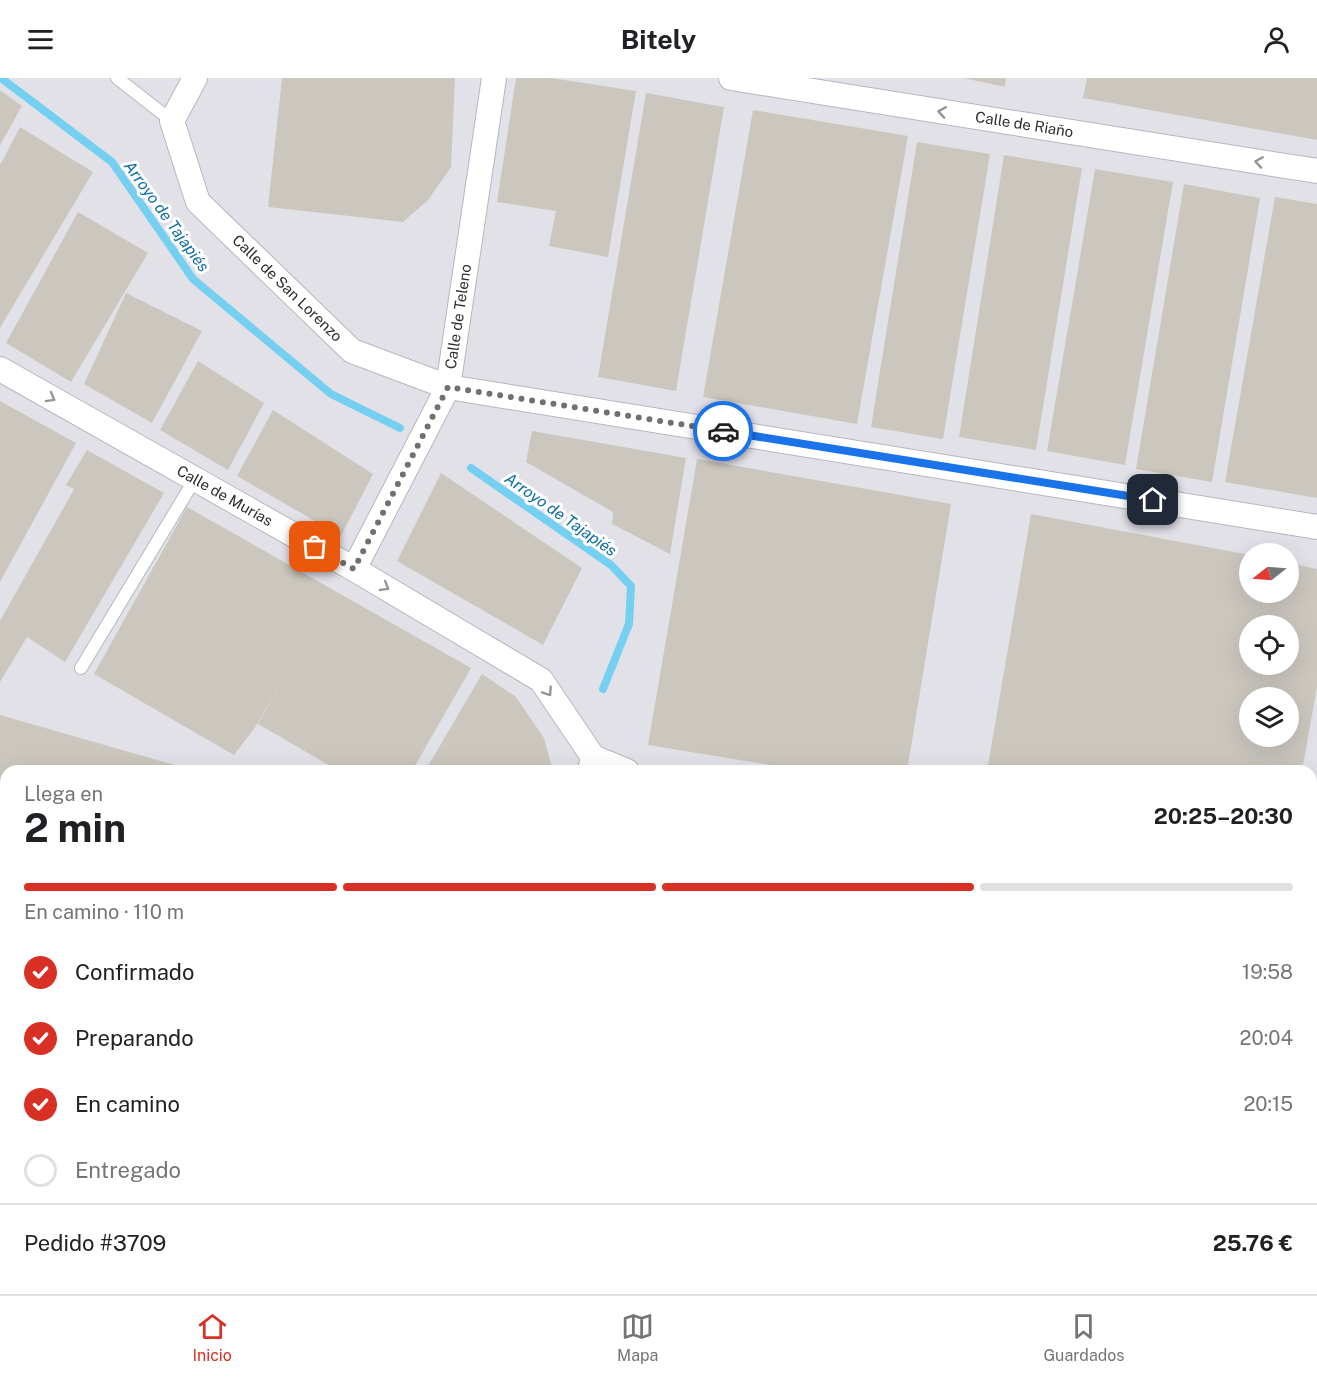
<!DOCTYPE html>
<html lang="es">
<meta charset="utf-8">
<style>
:root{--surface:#fff;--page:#f6f6f6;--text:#202124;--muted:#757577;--line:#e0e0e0;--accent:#d93025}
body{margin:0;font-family:"Public Sans",sans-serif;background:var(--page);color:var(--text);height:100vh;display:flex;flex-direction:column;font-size:22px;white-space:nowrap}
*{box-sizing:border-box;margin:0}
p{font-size:20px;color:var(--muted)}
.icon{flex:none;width:33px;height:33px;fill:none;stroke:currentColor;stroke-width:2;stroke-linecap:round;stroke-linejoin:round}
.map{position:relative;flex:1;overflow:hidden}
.sheet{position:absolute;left:0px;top:687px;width:1317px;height:530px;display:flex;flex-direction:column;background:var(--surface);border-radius:18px 18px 0 0;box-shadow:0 6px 24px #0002}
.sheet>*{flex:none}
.needle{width:39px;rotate:253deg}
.fabs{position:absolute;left:1239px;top:465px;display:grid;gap:12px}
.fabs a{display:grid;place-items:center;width:60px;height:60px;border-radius:50%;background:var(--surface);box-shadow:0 6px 24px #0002;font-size:30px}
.pin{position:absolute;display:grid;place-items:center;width:51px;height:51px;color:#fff;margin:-26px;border-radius:12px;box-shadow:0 3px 9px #0006}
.courier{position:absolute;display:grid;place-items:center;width:60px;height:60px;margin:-30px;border:4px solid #1a73e8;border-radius:50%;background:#fff;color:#222;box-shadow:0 2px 8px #0007}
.headline em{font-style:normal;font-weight:700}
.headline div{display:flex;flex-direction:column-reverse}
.headline{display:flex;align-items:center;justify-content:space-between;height:102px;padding:0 24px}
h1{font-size:39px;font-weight:700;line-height:45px}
.bar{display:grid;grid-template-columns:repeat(4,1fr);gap:9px 6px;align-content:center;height:72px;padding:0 24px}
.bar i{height:8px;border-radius:4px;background:var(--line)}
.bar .active{background:var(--accent)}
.bar p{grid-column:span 4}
.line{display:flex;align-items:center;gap:15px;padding:0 24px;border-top:2px solid var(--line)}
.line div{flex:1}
ol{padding:0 24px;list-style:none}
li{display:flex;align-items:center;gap:18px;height:66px}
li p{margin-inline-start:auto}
li .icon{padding:6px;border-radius:50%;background:var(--accent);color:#fff;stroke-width:4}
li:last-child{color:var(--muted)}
li i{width:33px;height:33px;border:3px solid var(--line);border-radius:50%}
header{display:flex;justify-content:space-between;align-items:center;height:78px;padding:0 24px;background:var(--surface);font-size:27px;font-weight:700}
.menu{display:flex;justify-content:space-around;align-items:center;height:84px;border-top:2px solid var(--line);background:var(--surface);font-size:16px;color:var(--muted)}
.menu a{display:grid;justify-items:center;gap:3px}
.menu .active{color:var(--accent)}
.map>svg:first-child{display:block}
.industrial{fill:#e3e1e8;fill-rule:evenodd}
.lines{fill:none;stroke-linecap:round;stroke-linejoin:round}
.stream{stroke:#75cff0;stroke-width:8}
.building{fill:#cbc7bf;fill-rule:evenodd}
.lane-casing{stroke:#b4b7c1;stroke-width:14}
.street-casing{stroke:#b4b7c1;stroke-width:26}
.secondary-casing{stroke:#b4b7c1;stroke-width:34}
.highway-casing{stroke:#c9c9c9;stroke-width:34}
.lane{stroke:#fff;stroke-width:12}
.street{stroke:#fff;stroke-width:24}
.secondary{stroke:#fff;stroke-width:33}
.highway{stroke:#ffa35c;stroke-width:33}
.oneway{stroke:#969696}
.done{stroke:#726f6d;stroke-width:6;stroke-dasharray:0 10.8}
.route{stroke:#1a73e8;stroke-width:8}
.labels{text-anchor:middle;stroke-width:6;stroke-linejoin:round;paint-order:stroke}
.street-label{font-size:15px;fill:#2e2e2e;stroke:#fff}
.water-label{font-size:16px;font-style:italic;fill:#0d6fa3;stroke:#fff}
</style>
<header><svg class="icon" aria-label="menu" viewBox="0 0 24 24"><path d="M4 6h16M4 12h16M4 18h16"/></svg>Bitely<svg class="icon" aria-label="person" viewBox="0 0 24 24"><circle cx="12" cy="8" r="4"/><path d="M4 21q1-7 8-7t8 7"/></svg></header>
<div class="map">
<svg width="1317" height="1216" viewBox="0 0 1317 1216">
<rect width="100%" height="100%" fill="#efe9e1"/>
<!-- industrial -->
<path class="industrial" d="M0 0H1317V826L1311 862V693H6V972L0 971ZM1250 476H1288V514H1250ZM1250 548H1288V586H1250ZM1250 620H1288V658H1250Z
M1317 1042V1216H1288L1289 1211 1311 1210V1078Z
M0 1150 6 1151V1210H370L404 1216H0Z
M1066 1211H1253L1252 1216H1101Z"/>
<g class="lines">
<!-- stream -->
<path class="stream" d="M1 0 112 84 193 201 331 316 400 350
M471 390 611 487 631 508 629 546 603 611"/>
</g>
<!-- building -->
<path class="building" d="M282 0H455L451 89 428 122 403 144 268 129Z
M516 0H551L636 13 608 179 549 168 556 133 497 124Z
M963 0H1006L1005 9Z
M1087 0H1317V62L1083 20Z
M0 12 22 28 0 67Z
M646 15 724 29 676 313 598 299Z
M753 32 908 58 857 346 703 319Z
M20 49 93 94 0 250V87Z
M917 64 990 76 943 361 871 349Z
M1004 77 1082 90 1036 372 959 359Z
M1095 91 1173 104 1125 387 1047 373Z
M1184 106 1260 120 1212 404 1136 391Z
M1275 119 1317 126V420L1225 404Z
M78 134 148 175 71 304 6 265Z
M126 215 202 253 152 345 84 306Z
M198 283 264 325 228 392 160 352Z
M0 323 76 365 0 504Z
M273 332 373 396 341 458 237 398Z
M532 353 686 380 670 476 612 446 613 434 526 384Z
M87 372 164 415 65 584 27 559 0 604V543L74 411 66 407Z
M697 381 951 426 907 693H807L648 667Z
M441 395 582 490 543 567 397 483Z
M187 429 471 590 412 693H339L258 646 283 601 256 648 234 677 94 596Z
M1031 436 1250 477V514H1288V485L1317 491V609L1302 693H987ZM1250 548H1288V586H1250ZM1250 620H1288V658H1250Z
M482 596 516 619 544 660 553 693H425Z
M0 637 192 692 6 693V848L0 847Z"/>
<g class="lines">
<!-- lane casing -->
<g class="lane-casing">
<path id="lane" d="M117 0 172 43
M81 590 195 401
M0 897 6 899
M0 951 6 952
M1311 1171 1314 1144
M0 1189 6 1192
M1311 1203 1317 1205
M11 1210 12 1216
M96 1210 122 1216
M1181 1210 1201 1214 1218 1210"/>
</g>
<!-- street casing -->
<g class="street-casing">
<g id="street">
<path id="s1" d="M195 0 172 43 198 124 352 273 448 309 1317 449"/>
<path id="s2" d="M731 0 1317 93"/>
<path id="s3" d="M0 291 354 491 541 602 593 679 590 693"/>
<path id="s4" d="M354 491 448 309 494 0"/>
<path d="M593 679 627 693"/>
<path d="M1311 777 1317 747"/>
<path d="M0 1134 6 1135"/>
<path d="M1311 1145H1317"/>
<path d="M371 1210 398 1216"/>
</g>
</g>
<!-- secondary casing -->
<g class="secondary-casing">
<path id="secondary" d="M1311 1003 1317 969
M1273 1216 1274 1210"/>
</g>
<!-- highway casing -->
<g class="highway-casing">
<path id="highway" d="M0 996 6 997
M0 1043 6 1044
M0 1090 6 1091
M527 1210 548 1216
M662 1210 693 1216
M907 1210 937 1216"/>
</g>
<!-- lane -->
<use href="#lane" class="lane"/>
<!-- street -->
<use href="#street" class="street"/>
<!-- secondary -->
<use href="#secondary" class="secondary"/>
<!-- highway -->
<use href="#highway" class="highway"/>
</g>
<!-- one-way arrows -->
<defs><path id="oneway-chevron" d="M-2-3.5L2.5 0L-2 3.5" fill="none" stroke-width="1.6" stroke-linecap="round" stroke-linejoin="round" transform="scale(1.5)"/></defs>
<g class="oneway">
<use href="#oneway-chevron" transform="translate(942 34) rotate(-171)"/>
<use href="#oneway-chevron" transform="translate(1259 84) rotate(-171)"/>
<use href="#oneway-chevron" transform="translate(51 320) rotate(29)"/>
<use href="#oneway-chevron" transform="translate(385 509) rotate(31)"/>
<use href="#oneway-chevron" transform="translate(548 614) rotate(56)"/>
</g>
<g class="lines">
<!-- done -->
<path class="done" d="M315 469 354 491 448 309 723 353"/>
<!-- route -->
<path class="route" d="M723 353 1153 422"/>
</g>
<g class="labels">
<!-- street labels -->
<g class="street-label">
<text dy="5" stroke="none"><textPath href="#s2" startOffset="297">Calle de Riaño</textPath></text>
<text dy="5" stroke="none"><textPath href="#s1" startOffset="258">Calle de San Lorenzo</textPath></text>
<text dy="5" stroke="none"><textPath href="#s4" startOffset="276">Calle de Teleno</textPath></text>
<text dy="5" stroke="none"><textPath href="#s3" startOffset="258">Calle de Murías</textPath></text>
</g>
<!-- water labels -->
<g class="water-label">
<text transform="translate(167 138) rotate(54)" y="6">Arroyo de Tajapiés</text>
<text transform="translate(561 436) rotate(35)" y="6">Arroyo de Tajapiés</text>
</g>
</g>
</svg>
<div class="fabs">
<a><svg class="needle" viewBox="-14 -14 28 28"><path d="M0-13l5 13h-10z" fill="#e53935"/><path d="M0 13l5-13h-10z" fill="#757577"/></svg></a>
<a><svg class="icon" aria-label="locate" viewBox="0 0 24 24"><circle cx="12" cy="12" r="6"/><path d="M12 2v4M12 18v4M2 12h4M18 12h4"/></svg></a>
<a><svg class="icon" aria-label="layers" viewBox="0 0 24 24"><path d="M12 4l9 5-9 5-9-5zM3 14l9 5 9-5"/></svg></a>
</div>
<div class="pin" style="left:315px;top:469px;background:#ea580c"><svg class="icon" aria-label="bag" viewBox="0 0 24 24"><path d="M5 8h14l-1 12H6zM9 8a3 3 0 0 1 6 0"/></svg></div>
<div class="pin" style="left:1153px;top:422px;background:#1f2937"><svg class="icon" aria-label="home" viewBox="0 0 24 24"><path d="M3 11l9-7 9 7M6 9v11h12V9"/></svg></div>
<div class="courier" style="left:723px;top:353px"><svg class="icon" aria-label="car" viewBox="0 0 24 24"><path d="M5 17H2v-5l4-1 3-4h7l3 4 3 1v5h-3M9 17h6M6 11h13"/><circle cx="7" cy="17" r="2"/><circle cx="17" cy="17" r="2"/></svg></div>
<section class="sheet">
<div class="headline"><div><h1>2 min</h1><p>Llega en</p></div><em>20:25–20:30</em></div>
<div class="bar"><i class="active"></i><i class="active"></i><i class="active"></i><i></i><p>En camino · 110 m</p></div>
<ol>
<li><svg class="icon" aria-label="check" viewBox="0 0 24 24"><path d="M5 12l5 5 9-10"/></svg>Confirmado<p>19:58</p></li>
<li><svg class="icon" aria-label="check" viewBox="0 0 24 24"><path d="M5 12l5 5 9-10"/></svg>Preparando<p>20:04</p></li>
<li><svg class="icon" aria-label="check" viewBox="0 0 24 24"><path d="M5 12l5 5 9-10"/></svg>En camino<p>20:15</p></li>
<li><i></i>Entregado</li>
</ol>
<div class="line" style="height:78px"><div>Pedido #3709</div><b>25.76 €</b></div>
</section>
</div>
<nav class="menu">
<a class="active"><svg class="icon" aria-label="home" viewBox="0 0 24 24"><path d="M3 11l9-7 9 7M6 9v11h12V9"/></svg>Inicio</a>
<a><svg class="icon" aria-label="map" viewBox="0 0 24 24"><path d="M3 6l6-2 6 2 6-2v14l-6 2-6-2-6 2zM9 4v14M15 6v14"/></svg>Mapa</a>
<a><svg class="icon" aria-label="saved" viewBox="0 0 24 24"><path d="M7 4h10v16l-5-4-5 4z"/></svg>Guardados</a>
</nav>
